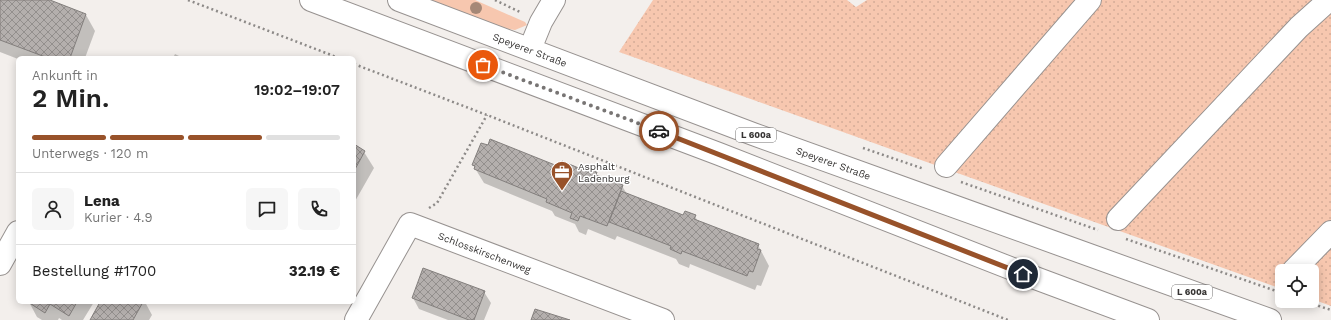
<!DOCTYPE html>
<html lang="de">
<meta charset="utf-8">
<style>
:root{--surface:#fff;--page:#f6f6f6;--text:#222;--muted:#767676;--line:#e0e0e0;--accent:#98522a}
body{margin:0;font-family:"Work Sans",sans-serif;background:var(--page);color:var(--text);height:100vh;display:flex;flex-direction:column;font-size:15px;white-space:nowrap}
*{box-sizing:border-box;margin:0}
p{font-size:13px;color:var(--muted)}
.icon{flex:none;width:22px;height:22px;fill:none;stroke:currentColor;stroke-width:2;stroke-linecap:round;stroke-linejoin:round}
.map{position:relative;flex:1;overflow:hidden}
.panel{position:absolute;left:16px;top:56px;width:340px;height:248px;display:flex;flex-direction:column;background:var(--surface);border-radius:6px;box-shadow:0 2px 10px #0003}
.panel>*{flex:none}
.controls{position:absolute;left:1275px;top:264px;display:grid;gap:8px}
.controls a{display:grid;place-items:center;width:44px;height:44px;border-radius:6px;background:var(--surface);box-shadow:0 2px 10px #0003;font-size:20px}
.pin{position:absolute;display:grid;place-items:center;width:34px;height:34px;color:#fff;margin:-17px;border:2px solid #fff;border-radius:50%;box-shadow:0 1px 4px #0007}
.courier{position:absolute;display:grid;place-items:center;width:40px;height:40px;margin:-20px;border:3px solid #98522a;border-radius:50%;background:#fff;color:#222;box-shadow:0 1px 5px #0007}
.summary em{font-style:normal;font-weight:600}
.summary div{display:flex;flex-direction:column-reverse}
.summary{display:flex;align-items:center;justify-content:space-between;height:68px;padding:0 16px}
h1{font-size:26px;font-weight:600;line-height:30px}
.bar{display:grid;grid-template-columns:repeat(4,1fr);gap:6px 4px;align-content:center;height:48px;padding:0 16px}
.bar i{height:5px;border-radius:3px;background:var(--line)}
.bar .selected{background:var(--accent)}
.bar p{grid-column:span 4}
.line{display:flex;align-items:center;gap:10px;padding:0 16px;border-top:1px solid var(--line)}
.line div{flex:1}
.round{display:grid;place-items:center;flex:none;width:42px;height:42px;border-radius:6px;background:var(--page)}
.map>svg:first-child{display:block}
.grass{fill:#f7c7af}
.garden{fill:url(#garden-dots)}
.shadow{fill:#0003}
.building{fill:url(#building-cross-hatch);stroke:#837f7d}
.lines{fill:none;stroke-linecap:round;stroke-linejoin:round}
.minor-casing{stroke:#979290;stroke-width:24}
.major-casing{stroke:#979290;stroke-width:24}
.path{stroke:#8d8a88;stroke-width:2.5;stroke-dasharray:2 3;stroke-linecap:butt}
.minor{stroke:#fff;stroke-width:22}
.major{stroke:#fff;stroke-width:22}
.tree{fill:#a58877}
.done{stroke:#787574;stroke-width:4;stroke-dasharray:0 7.2}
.route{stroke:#98522a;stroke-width:5}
.labels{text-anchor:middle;stroke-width:3;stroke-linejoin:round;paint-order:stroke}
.shield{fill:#fff;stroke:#727170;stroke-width:1}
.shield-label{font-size:9px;font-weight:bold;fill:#363433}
.street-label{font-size:10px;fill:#363433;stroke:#fff}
.poi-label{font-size:10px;fill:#363433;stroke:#fff;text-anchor:start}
</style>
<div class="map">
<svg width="1331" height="320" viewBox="0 0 1331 320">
<defs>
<pattern id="garden-dots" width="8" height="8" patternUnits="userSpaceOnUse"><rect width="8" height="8" fill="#f7c7af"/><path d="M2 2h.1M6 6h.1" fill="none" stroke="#d4ac97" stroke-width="1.8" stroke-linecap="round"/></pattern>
<pattern id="building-cross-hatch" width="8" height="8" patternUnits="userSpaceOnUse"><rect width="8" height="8" fill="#b4afad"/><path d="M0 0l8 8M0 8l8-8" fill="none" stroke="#938f8d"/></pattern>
</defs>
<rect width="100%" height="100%" fill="#f3efec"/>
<!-- grass -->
<path class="grass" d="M429 0H475L525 22 527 25 515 30 502 28Z"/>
<!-- garden -->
<path class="garden" d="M653 0H847L856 7 867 0H1331V306L1312 299V271H1282V289L619 52Z"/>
<!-- shadow -->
<path class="shadow" d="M0 0H47L86 15 95 31 85 58 18 59 0 52Z
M175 54 183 58H173Z
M354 145 364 152 374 168 354 203Z
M473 165 560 168 596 173 598 176 622 186 627 194 684 216H695L698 222 758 245 769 266 761 286 757 285 755 290 690 264 689 268 679 264 676 259 617 236 615 240 588 229 586 235 579 232 575 224 555 216 552 211 484 183Z
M484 292 491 303 484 320H448L419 309 413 298Z
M29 302H94L83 320H62L59 318 58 320H42L37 317Z
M101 302H145L152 315 149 320H91Z"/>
<!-- building -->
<path class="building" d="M0 0H50L86 14 70 58H48L0 40Z
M490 139 560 167 562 161 588 172 589 169 597 172 596 175 623 185 607 226 580 216 578 221 570 218 572 213 546 202 547 199 474 169 475 166 472 165 481 143 488 145Z
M354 144 365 151 354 171Z
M621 191 683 215 685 211 696 215 694 219 759 244 757 249 761 250 753 272 749 271 747 276 682 251 681 254 670 249 671 246 609 222Z
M423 268 485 291 474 320H469L412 298Z
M28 302H77L69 316 50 304 45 313Z
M100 302H143L133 320H90Z
M535 309 570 320H531Z"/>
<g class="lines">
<!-- minor casing -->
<g class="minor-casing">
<g id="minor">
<path d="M530 49 541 22 554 0"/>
<path d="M946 166 1090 0"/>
<path d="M1118 219 1299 27 1329 0"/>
<path d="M0 264 18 232"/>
<path d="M1293 271 1331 232"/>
<path id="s1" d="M356 320 410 224 663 320"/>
</g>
</g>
<!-- major casing -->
<g class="major-casing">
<g id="major">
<path d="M311 0 719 154 1038 279 1148 320"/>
<path id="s2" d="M399 0 753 134 1270 320"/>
</g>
</g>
<!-- path -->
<path class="path" d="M188 0 339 58
M495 0 522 13
M354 64 487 115 1008 320
M863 148 924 169
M961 182 1098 230
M429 208 437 203 487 115
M1126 239 1282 293
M1304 301 1331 310"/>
<!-- minor -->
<use href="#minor" class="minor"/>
<!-- major -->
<use href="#major" class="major"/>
</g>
<!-- trees -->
<circle class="tree" cx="476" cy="8" r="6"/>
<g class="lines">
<!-- done -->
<path class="done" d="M483 65 659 131"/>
<!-- route -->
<path class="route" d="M659 131 1023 274"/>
</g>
<!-- icons -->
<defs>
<g id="office-pin" transform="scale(1.15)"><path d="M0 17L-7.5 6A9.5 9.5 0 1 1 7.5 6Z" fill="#98522a" stroke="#fff"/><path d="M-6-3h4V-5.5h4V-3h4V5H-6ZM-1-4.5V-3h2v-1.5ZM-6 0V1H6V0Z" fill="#fff"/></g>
</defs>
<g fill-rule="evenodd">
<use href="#office-pin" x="562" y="172"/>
</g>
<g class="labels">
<!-- shield labels -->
<g class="shield">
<rect x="736" y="128" width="40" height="14" rx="3"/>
<rect x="1172" y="285" width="40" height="14" rx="3"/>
</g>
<g class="shield-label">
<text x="756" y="138">L 600a</text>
<text x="1192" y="295">L 600a</text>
</g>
<!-- street labels -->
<g class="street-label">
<text dy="4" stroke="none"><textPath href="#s2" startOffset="140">Speyerer Straße</textPath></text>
<text dy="4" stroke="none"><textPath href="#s2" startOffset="464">Speyerer Straße</textPath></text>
<text dy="4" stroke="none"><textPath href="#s1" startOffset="190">Schlosskirschenweg</textPath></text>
</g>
<!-- poi labels -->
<g class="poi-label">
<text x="578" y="170">Asphalt<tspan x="578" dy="12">Ladenburg</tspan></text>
</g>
</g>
</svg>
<div class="controls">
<a><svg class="icon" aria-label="locate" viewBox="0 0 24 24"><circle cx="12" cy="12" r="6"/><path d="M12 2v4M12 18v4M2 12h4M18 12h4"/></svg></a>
</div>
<div class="pin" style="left:483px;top:65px;background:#ea580c"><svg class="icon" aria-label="bag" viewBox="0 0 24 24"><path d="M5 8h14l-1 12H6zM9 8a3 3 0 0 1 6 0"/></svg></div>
<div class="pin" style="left:1023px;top:274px;background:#1f2937"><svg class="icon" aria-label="home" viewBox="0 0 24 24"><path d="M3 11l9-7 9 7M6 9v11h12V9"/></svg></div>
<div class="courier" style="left:659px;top:131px"><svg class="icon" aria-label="car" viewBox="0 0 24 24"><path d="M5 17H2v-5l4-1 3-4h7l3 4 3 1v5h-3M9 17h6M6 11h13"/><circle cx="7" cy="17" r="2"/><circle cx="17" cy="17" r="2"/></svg></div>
<section class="panel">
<div class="summary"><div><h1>2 Min.</h1><p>Ankunft in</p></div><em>19:02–19:07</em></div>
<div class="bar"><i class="selected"></i><i class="selected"></i><i class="selected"></i><i></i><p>Unterwegs · 120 m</p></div>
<div class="line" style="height:72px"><a class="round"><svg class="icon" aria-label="person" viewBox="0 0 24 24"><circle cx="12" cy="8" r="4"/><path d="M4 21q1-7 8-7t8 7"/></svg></a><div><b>Lena</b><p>Kurier · 4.9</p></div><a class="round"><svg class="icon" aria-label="chat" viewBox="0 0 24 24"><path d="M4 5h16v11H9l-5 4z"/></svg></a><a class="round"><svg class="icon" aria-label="phone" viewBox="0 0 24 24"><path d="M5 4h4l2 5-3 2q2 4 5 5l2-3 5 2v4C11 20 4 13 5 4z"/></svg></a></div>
<div class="line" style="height:52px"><div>Bestellung #1700</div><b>32.19 €</b></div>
</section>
</div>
